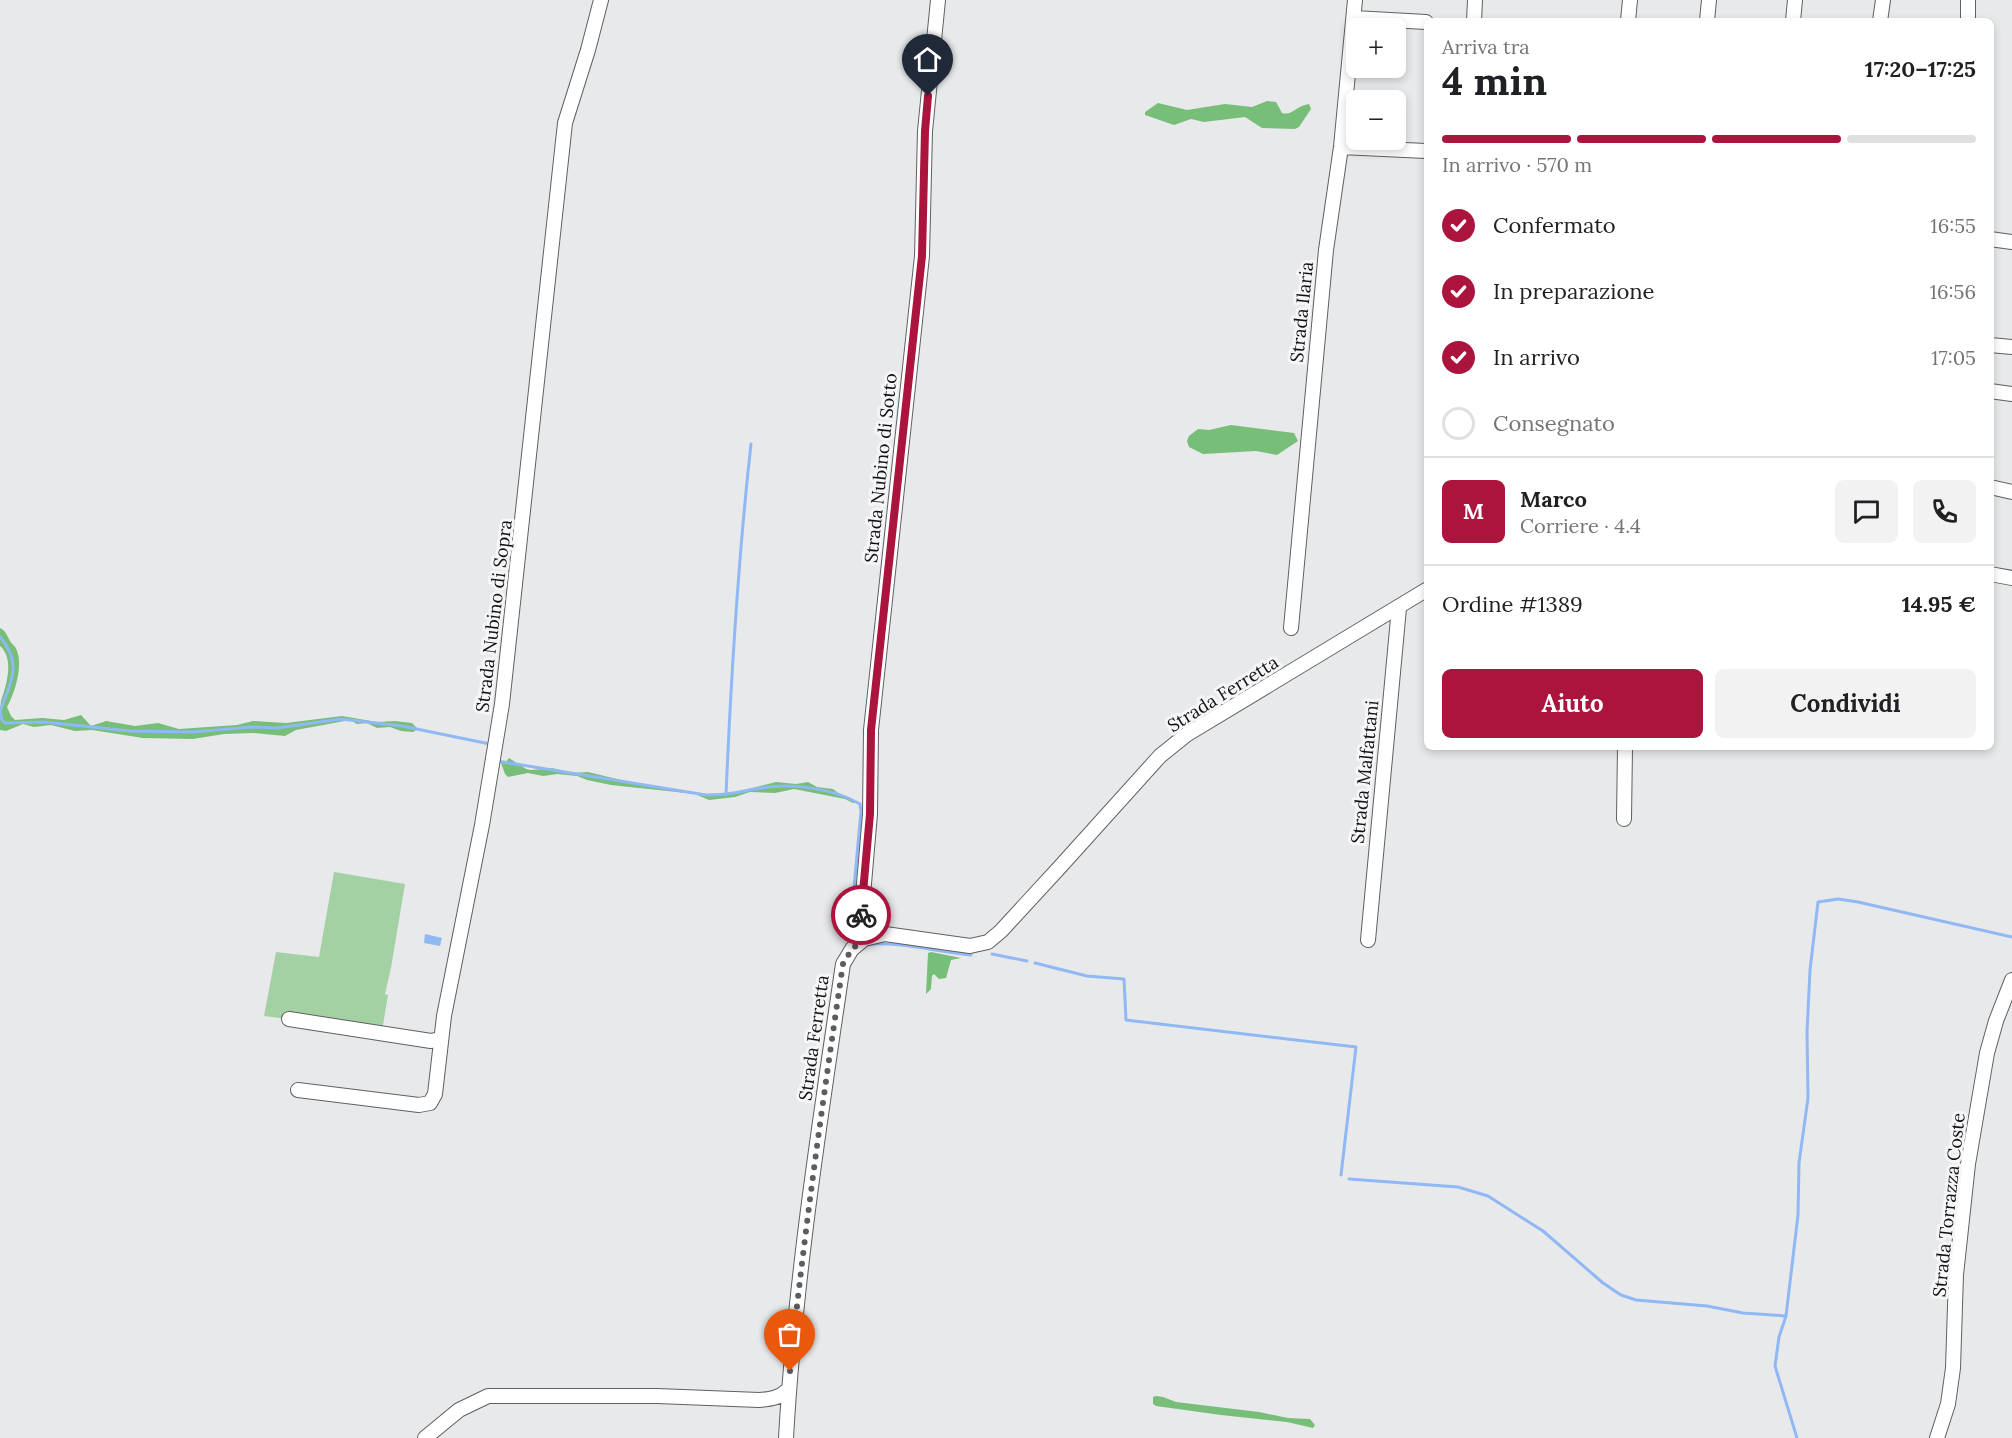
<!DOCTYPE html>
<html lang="it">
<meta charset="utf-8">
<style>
:root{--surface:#fff;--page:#f2f2f2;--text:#202124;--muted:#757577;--line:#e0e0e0;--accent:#aa143d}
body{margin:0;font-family:Lora,serif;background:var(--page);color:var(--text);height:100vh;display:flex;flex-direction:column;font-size:22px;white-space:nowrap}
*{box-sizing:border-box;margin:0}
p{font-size:20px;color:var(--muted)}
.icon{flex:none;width:33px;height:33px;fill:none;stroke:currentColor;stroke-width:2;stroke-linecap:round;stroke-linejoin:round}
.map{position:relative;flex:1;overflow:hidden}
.panel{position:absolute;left:1424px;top:18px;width:570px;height:732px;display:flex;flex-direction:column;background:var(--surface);border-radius:9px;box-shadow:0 3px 9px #0003}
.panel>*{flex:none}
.fabs{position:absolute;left:1346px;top:18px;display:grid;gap:12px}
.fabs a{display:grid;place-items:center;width:60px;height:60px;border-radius:9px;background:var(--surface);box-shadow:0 3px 9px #0003;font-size:30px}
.pin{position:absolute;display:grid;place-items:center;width:51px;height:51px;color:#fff;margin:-62px -26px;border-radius:50% 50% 50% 0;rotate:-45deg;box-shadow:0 0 6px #0007}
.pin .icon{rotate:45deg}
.courier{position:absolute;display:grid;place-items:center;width:60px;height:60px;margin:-30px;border:4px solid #aa143d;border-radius:50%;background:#fff;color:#222;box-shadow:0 2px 8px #0007}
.head em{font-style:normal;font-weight:800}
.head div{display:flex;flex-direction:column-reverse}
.head{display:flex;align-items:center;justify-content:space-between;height:102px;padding:0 18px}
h1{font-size:39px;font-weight:800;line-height:45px}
.bar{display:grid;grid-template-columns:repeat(4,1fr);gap:9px 6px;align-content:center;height:72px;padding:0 18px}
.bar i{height:8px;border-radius:4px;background:var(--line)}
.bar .active{background:var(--accent)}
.bar p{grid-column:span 4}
.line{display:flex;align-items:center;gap:15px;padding:0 18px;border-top:2px solid var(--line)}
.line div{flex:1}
.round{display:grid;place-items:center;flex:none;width:63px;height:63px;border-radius:9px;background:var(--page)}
ol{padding:0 18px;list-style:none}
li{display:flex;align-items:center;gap:18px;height:66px}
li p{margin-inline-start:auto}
li .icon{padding:6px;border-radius:50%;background:var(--accent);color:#fff;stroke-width:4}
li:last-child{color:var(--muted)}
li i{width:33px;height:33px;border:3px solid var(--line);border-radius:50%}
.action{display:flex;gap:12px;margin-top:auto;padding:12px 18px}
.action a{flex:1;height:69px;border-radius:9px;background:var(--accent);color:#fff;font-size:24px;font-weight:800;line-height:69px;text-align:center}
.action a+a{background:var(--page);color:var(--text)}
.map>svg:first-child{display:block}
.green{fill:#a4d1a4}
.forest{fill:#77be79}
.water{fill:#8fb8f4}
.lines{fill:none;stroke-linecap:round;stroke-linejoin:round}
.stream{stroke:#8fb8f4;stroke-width:3}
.minor-casing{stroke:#606062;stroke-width:16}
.minor{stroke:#fff;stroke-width:14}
.done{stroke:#5c5d5e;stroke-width:6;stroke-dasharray:0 10.8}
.route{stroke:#aa143d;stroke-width:8}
.labels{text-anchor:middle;stroke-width:6;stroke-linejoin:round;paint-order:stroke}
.street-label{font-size:18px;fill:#111112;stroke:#f6f6f8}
</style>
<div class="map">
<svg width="2012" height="1438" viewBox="0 0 2012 1438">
<rect width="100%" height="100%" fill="#e8e9eb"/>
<!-- green -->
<path class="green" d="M334 872 405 884 391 968 385 994 388 995 382 1031 264 1016 276 952 319 957Z"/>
<!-- forest -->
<path class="forest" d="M1267 101 1276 102 1282 113C1293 116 1295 106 1309 104L1311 109 1299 127 1295 129 1262 128 1245 117 1204 122 1191 119 1174 125 1145 115V112L1158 103 1187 110 1225 104 1252 107Z
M1231 425 1294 433 1298 441 1277 455 1256 451 1203 454 1189 447 1187 441 1189 436 1198 429 1209 430Z
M0 628C6 631 6 634 9 639 11 644 16 646 17 651 23 666 15 693 7 707L11 716 15 720 42 718 64 720 81 715 91 726 106 721 135 726 158 723 179 729 237 725 253 721 286 723 342 716 377 722 395 721 412 723 418 729 413 732 401 731 390 727 377 728 367 723 357 724 350 720 296 730 285 736 254 733 224 734 193 739 143 738 92 730 75 731 51 725 34 727 23 724 6 731 0 730C0 722 0 709 1 701 6 686 15 659 0 646Z
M509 758 526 769 531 770 552 768 572 773 588 772 642 785 706 794 733 793 776 782 796 784 808 782 817 787 833 789 841 795 858 802 853 803 845 799 794 789 775 793 750 792 735 797 709 800 695 794 611 785 587 780 577 776 557 774 543 776 528 773 508 777 505 774 501 763 506 762Z
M931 952 961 958 951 960 946 978 939 979 934 974 932 976 931 989 926 994 928 953Z
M1156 1396 1163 1397 1176 1402 1259 1412 1288 1418 1310 1419 1315 1425 1313 1428 1287 1422 1221 1415 1156 1406 1153 1404V1397Z"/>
<!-- water -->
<path class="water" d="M425 934 442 938 440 946 424 943Z"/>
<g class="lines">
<!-- stream -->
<path class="stream" d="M0 637C23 664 11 682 0 711
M0 712 2 720 5 723 44 722 130 731 192 732 252 727 277 728 341 719 402 726 490 744
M497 761 706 795C725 796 742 791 761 788 792 783 833 788 860 804L861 811 851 921 854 938
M726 795C731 677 738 560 751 444
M869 944C903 942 937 952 971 955
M992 954 1027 961
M1035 963 1087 976 1124 979 1126 1020 1356 1047 1341 1175
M1349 1179 1458 1187 1488 1196 1543 1231 1603 1283 1621 1295 1636 1300 1707 1306 1743 1313 1786 1316
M1797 1438 1775 1366 1779 1337 1786 1316 1798 1215 1799 1163 1808 1098 1807 1032 1810 970 1818 902 1838 899 1858 902 2012 937"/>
<!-- minor casing -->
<g class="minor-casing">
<path id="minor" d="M1354 18 1426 22
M1474 21 1475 0
M1628 21 1630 0
M1707 21 1709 0
M1793 21 1795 0
M1880 21 1883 0
M1968 21V0
M1341 147 1426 151
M1990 239 2012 242
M1990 345 2012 347
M1990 391 2012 394
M1990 487 2012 492
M1990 574 2012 578
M1291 628 1326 250 1341 147 1355 0
M1624 819 1625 747
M864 939 860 930 870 814 871 730 922 256 925 131 938 0
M1368 940 1399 608
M289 1019 431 1041 440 1039
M298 1090 419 1105 430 1103 435 1094 444 1016 482 825 502 704 565 123 588 50 601 0
M425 1438 459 1410 488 1396H657L759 1400C771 1399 779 1398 788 1390
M786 1438C795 1279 820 1121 843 964L852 949 864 939 885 934 970 946 988 942 1001 931 1059 868 1160 756 1186 735 1426 590
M1937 1438 1948 1404 1953 1368 1956 1275 1968 1164 1987 1053 1996 1021 2012 980"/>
</g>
<!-- minor -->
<use href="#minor" class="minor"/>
</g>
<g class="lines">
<!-- done -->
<path class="done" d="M790 1371C804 1234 823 1099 843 964L852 949 864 939 860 930 861 915"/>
<!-- route -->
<path class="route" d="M861 915 870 814 871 730 922 256 925 131 928 96"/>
</g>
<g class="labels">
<!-- street labels -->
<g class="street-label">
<text transform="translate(1302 312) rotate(-84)" y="6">Strada Ilaria</text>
<text transform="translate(881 468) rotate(-84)" y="6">Strada Nubino di Sotto</text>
<text transform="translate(494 616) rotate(-83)" y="6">Strada Nubino di Sopra</text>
<text transform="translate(1223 694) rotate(-32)" y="6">Strada Ferretta</text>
<text transform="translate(1365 772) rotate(-84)" y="6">Strada Malfattani</text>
<text transform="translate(814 1038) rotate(-82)" y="6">Strada Ferretta</text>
<text transform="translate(1949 1205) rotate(-84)" y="6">Strada Torrazza Coste</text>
</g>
</g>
</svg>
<div class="fabs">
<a>+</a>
<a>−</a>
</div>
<div class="pin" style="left:790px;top:1371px;background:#ea580c"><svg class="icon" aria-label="bag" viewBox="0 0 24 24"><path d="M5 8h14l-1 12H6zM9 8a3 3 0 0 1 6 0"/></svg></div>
<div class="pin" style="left:928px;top:96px;background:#1f2937"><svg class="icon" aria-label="home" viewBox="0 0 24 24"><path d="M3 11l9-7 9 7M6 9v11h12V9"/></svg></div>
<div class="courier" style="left:861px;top:915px"><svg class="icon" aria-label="bike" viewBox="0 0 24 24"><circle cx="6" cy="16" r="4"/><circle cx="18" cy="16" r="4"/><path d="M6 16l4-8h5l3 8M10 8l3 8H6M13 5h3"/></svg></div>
<section class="panel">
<div class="head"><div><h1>4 min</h1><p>Arriva tra</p></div><em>17:20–17:25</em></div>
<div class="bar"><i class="active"></i><i class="active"></i><i class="active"></i><i></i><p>In arrivo · 570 m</p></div>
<ol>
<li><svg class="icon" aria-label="check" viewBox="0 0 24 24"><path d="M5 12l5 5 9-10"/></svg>Confermato<p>16:55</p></li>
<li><svg class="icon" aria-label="check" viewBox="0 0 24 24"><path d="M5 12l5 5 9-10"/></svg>In preparazione<p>16:56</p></li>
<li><svg class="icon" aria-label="check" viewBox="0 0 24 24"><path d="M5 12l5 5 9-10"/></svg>In arrivo<p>17:05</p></li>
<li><i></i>Consegnato</li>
</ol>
<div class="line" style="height:108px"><b class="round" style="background:var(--accent);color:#fff">M</b><div><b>Marco</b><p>Corriere · 4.4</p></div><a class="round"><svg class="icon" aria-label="chat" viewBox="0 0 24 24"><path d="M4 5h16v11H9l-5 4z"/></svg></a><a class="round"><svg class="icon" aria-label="phone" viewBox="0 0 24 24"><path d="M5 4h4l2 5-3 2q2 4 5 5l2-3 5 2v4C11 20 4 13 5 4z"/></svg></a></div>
<div class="line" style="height:78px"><div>Ordine #1389</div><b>14.95 €</b></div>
<div class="action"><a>Aiuto</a><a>Condividi</a></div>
</section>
</div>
